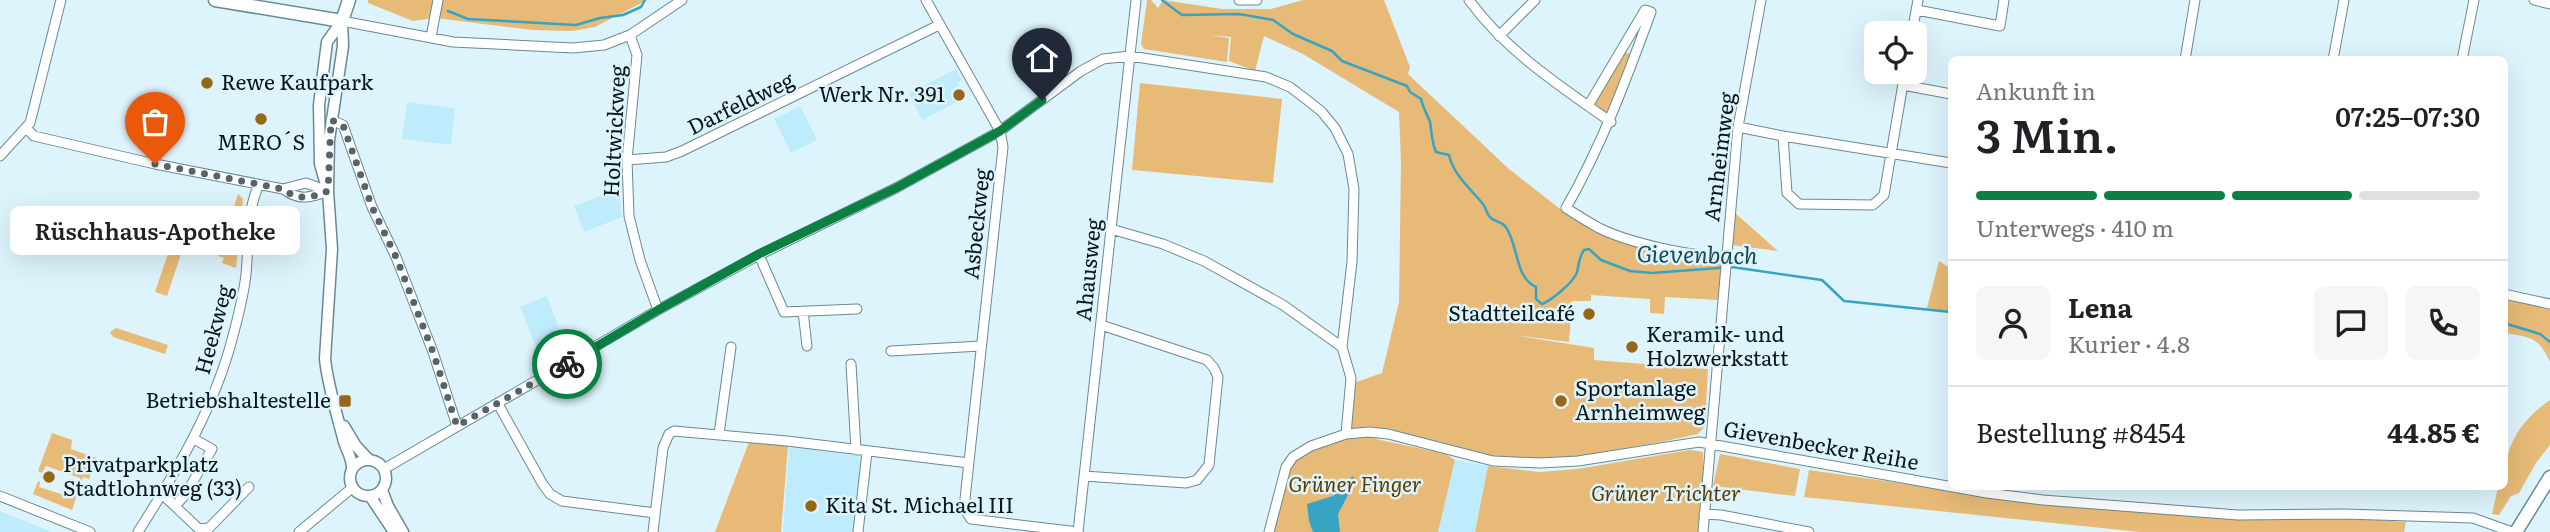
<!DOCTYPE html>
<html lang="de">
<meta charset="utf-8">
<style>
:root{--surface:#fff;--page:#f6f6f6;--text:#202124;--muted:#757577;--line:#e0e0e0;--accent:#0b8043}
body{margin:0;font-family:Literata,serif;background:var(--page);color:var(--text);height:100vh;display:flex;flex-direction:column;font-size:26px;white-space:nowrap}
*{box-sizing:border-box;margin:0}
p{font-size:23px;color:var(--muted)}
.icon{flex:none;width:38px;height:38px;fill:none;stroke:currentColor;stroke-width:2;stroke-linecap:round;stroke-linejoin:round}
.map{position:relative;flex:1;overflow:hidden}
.details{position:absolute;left:1948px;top:56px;width:560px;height:434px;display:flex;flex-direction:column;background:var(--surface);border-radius:10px;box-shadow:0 7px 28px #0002}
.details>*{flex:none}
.buttons{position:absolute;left:1864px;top:21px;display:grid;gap:14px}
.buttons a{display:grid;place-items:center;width:63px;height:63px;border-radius:10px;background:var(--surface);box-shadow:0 7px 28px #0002;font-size:35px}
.pin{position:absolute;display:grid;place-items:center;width:60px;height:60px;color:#fff;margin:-72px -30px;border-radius:50% 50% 50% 0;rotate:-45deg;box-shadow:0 0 7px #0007}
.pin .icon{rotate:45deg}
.courier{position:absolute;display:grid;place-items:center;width:70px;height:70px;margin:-35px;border:5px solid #0b8043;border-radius:50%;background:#fff;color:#222;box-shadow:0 2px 9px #0007}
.bubble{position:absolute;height:49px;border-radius:10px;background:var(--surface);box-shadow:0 7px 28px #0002;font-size:23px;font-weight:600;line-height:49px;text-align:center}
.headline em{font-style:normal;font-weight:600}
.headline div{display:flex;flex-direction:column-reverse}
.headline{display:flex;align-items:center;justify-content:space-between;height:119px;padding:0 28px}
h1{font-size:46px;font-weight:600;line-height:52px}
.bar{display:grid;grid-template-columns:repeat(4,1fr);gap:10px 7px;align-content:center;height:84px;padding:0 28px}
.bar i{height:9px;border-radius:5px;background:var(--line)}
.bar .current{background:var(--accent)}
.bar p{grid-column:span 4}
.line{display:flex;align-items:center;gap:18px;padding:0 28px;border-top:2px solid var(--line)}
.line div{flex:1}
.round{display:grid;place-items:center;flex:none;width:74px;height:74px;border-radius:10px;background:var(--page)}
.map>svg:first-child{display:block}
.built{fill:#bfecfc}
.green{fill:#e7ba77}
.water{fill:#37a4c3}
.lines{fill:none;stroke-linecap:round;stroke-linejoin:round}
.stream{stroke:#37a4c3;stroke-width:2.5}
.minor-casing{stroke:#688a95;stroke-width:11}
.tertiary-casing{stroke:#688a95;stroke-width:13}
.secondary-casing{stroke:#688a95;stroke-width:15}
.minor{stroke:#fff;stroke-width:9}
.tertiary{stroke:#fff;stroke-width:10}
.secondary{stroke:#fff;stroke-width:12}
.done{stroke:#546469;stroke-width:7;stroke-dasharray:0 12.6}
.route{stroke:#0b8043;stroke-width:9}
.poi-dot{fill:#966816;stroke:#def4fc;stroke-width:2.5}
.labels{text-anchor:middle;stroke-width:5;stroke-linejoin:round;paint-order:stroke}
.poi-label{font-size:21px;fill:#09161a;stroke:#def4fc;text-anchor:start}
.street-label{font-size:21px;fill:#09161a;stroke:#def4fc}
.park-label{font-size:21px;font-style:italic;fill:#5b3c00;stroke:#def4fc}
.water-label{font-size:23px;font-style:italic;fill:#1a4755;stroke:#def4fc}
</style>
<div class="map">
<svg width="2550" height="532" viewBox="0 0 2550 532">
<rect width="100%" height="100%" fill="#def4fc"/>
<!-- built -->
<path class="built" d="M956 69 962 80 958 83 966 97 922 120 909 93Z
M407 102 455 108 451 145 402 139Z
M800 106 817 140 791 153 774 119Z
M619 189 622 217 584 232 574 206Z
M547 296 567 349 541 359 520 307Z
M789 446 863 457 854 532H783Z
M1455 460 1488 466 1475 532H1438Z
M0 511 52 532H0Z"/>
<!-- green -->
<path class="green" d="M368 0H647L595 27 572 31 532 30 435 18 413 21 368 3Z
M1147 0H1151L1158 8 1163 0 1222 9H1271L1303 0H1384L1410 67 1408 74 1509 169 1564 212 1599 232 1723 256 1719 300 1665 297 1664 314 1650 313V299L1591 295V301H1572L1569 342 1514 335 1594 348V360L1708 369 1705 426 1698 434 1661 442 1578 456 1541 459 1494 457 1461 449 1344 430 1351 384 1382 373 1399 302 1401 162 1399 112 1303 54 1264 36 1255 71 1229 61 1231 37 1209 35 1229 38 1227 62 1144 49 1141 44Z
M1625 52 1630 54 1606 114 1592 105Z
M1140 83 1282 99 1273 183 1132 170Z
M238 194 243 199 236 268 222 263 224 258 218 256Z
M1735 213 1778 251 1732 245Z
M173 239 185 242 167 296 155 292Z
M1939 261 1951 269V313L1927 308Z
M2504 298 2550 308V362C2539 337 2530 337 2504 333Z
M116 328 168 345 165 354 113 337 110 332Z
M2550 400V445L2536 463 2519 493 2511 496 2499 515 2492 514 2498 487 2504 486C2504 448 2518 422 2550 400Z
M52 433 72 440 71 449 97 458 89 479 83 477 72 510 33 494 38 481 40 482 39 487 73 498 80 478 46 466 42 473 38 471Z
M1373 435 1376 439 1446 454 1455 460 1438 532H1270L1289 469 1299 454 1343 436 1360 438Z
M749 442 788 446 781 532H715Z
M1690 450 1703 452 1704 488 1699 532H1475L1488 466 1539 472 1577 469Z
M1720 454 1800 469 1795 496 1713 486Z
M1809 470 1968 493 2260 518 2322 516 2406 522 2404 532H2140L1804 497Z"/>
<!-- water -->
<path class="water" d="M1353 476 1356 480 1338 514 1340 532H1313L1309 521 1307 504 1333 496Z"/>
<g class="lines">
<!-- stream -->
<path class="stream" d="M1162 0 1182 15 1239 14 1273 20 1293 34 1332 51 1342 61 1407 86 1410 92 1421 99C1423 108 1427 114 1430 122 1432 132 1431 140 1436 152L1449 155C1454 176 1470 188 1483 204 1486 208 1487 215 1491 218 1495 222 1502 222 1505 226 1519 244 1514 277 1536 287V299L1542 304C1552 300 1574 282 1577 272 1579 264 1579 257 1584 250L1589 249 1601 260 1630 271 1652 273 1732 267 1822 280 1844 301 1951 312
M448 11 468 19 576 25 600 18 623 15 641 7 645 0
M2504 323 2540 334 2550 342"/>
<!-- minor casing -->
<g class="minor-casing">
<path id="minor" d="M926 0 1000 131 1003 147 964 508 971 519 1078 532 1136 0
M1239 0H1257
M1469 0C1506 51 1560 86 1611 122
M2534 0 2550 4
M1917 10 2000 26 2004 0
M342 21 453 42 573 48 604 45 630 35 682 0
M1912 33 1918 0
M630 35 637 55 627 160 629 216 640 260 658 310
M1499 36 1535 0
M431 37 438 0
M2185 60 2195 0
M2333 60 2344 0
M2462 60 2474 0
M1903 85 1951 94
M1588 106 1645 10 1651 12C1626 80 1602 145 1566 208 1577 215 1588 222 1599 228 1629 243 1693 257 1727 257
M331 120 343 125 372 207 396 257 433 352 457 426
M1738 127 1783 136 1787 193 1799 204 1873 205 1884 195 1905 72
M26 128 34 136 155 164 283 189C299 201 310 198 328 191
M1783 136 1951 163
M0 156 30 123 61 0
M627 160 666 157 682 151 939 25
M283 189 306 183 328 191
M1111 229 1163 244 1204 261 1283 305 1342 347 1351 378 1346 434
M759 255 784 312 857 309
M2504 294 2550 304
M803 311 807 346
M891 351 981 346
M851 364 856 450
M498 404 542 483 550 494 562 501 655 513
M719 434 731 347
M384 469 658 310 759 255 896 188 1000 131 1081 71 1103 59 1130 56 1266 77 1290 87 1307 100 1321 111 1335 128 1348 154 1354 189 1352 262 1342 347
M1084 476 1186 483 1197 480 1209 465 1218 377 1214 368 1207 360 1101 325
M162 494 199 529 209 528 249 487
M0 496 90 532
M175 506 185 495 212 449 194 439
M1704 514 1721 515 1809 532
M138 532C178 469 216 405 234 332 239 313 244 293 246 274 249 246 246 211 259 185
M299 532 352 488
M653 532 663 448 669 434 674 431 787 441 969 463
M858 532 867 452
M1269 532 1286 467 1293 457 1311 446 1346 434 1369 432 1388 434 1493 461 1540 463 1578 461 1699 442 1987 493 2043 500 2238 515 2345 514 2473 518 2512 532
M1703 532 1738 127 1761 0"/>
</g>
<!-- tertiary casing -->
<g class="tertiary-casing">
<path id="tertiary" d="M342 21 343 46 329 140 328 191 332 249 325 359C328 387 337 414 344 442 347 451 352 458 352 468
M326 185 320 164 319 105 327 42 342 21
M344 426 356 446 369 460
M350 478a18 18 0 1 1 36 0a18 18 0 1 1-36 0Z
M382 490 388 506 403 532
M370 496 394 532"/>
</g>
<!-- secondary casing -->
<g class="secondary-casing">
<path id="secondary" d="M215 0 342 21 349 0
M2516 532 2550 477"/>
</g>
<!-- minor -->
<use href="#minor" class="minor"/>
<!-- tertiary -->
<use href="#tertiary" class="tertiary"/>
<!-- secondary -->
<use href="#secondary" class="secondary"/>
</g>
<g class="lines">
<!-- done -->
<path class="done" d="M155 164 283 189C299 201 310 198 328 191L331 120 343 125 372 207 396 257 433 352 457 426 567 364"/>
<!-- route -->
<path class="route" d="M567 364 658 310 759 254 896 188 1000 131 1042 100"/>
</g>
<!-- markers -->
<g class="poi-dot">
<circle cx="207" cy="83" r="7"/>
<circle cx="959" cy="95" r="7"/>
<circle cx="261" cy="119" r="7"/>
<circle cx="1589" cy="314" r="7"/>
<circle cx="1632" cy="347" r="7"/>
<rect x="338" y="394" width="14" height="14" rx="3.5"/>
<circle cx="1561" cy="401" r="7"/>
<circle cx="49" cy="477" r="7"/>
<circle cx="811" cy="506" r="7"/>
</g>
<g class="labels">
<!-- poi labels -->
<g class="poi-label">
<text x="221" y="90">Rewe Kaufpark</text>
<text x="945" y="102" text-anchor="end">Werk Nr. 391</text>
<text x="261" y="150" text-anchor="middle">MERO´S</text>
<text x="1575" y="321" text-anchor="end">Stadtteilcafé</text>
<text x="1646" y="342">Keramik- und<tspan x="1646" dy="24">Holzwerkstatt</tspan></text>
<text x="1575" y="396">Sportanlage<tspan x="1575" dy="24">Arnheimweg</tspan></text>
<text x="331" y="408" text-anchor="end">Betriebshaltestelle</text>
<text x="63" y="472">Privatparkplatz<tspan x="63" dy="24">Stadtlohnweg (33)</tspan></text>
<text x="825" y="513">Kita St. Michael III</text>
</g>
<!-- street labels -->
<g class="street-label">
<text transform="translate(741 104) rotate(-26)" y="7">Darfeldweg</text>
<text transform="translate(615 131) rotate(-87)" y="7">Holtwickweg</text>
<text transform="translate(1720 157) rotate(-83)" y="7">Arnheimweg</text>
<text transform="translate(977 224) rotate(-84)" y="7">Asbeckweg</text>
<text transform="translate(1089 270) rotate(-84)" y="7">Ahausweg</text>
<text transform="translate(214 330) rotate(-75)" y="7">Heekweg</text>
<text transform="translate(1821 446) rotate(10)" y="7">Gievenbecker Reihe</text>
</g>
<!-- park labels -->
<g class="park-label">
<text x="1355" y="492">Grüner Finger</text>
<text x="1666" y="501">Grüner Trichter</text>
</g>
<!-- water labels -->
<g class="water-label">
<text transform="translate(1697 255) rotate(1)" y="8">Gievenbach</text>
</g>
</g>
</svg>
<div class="buttons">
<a><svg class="icon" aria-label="locate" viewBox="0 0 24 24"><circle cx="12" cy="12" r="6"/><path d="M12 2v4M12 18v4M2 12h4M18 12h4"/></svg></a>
</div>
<div class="pin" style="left:155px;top:164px;background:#ea580c"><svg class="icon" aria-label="bag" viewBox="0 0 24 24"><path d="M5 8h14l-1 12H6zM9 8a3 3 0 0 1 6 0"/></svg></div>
<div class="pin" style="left:1042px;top:100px;background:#1f2937"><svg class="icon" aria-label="home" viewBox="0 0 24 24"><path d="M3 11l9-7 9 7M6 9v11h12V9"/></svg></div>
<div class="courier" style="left:567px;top:364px"><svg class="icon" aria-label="bike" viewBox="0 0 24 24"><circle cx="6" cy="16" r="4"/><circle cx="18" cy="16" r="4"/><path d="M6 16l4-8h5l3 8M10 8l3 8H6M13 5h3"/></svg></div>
<div class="bubble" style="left:10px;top:206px;width:290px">Rüschhaus-Apotheke</div>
<section class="details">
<div class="headline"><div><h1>3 Min.</h1><p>Ankunft in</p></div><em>07:25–07:30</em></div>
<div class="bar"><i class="current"></i><i class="current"></i><i class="current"></i><i></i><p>Unterwegs · 410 m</p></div>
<div class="line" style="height:126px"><a class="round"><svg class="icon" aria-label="person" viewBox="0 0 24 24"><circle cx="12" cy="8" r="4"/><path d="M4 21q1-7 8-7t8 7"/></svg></a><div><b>Lena</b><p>Kurier · 4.8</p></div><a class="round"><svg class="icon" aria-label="chat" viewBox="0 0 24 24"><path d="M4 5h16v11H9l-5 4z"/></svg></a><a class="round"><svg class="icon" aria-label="phone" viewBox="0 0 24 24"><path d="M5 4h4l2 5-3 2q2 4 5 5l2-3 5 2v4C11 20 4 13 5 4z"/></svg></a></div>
<div class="line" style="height:91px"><div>Bestellung #8454</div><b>44.85 €</b></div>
</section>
</div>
